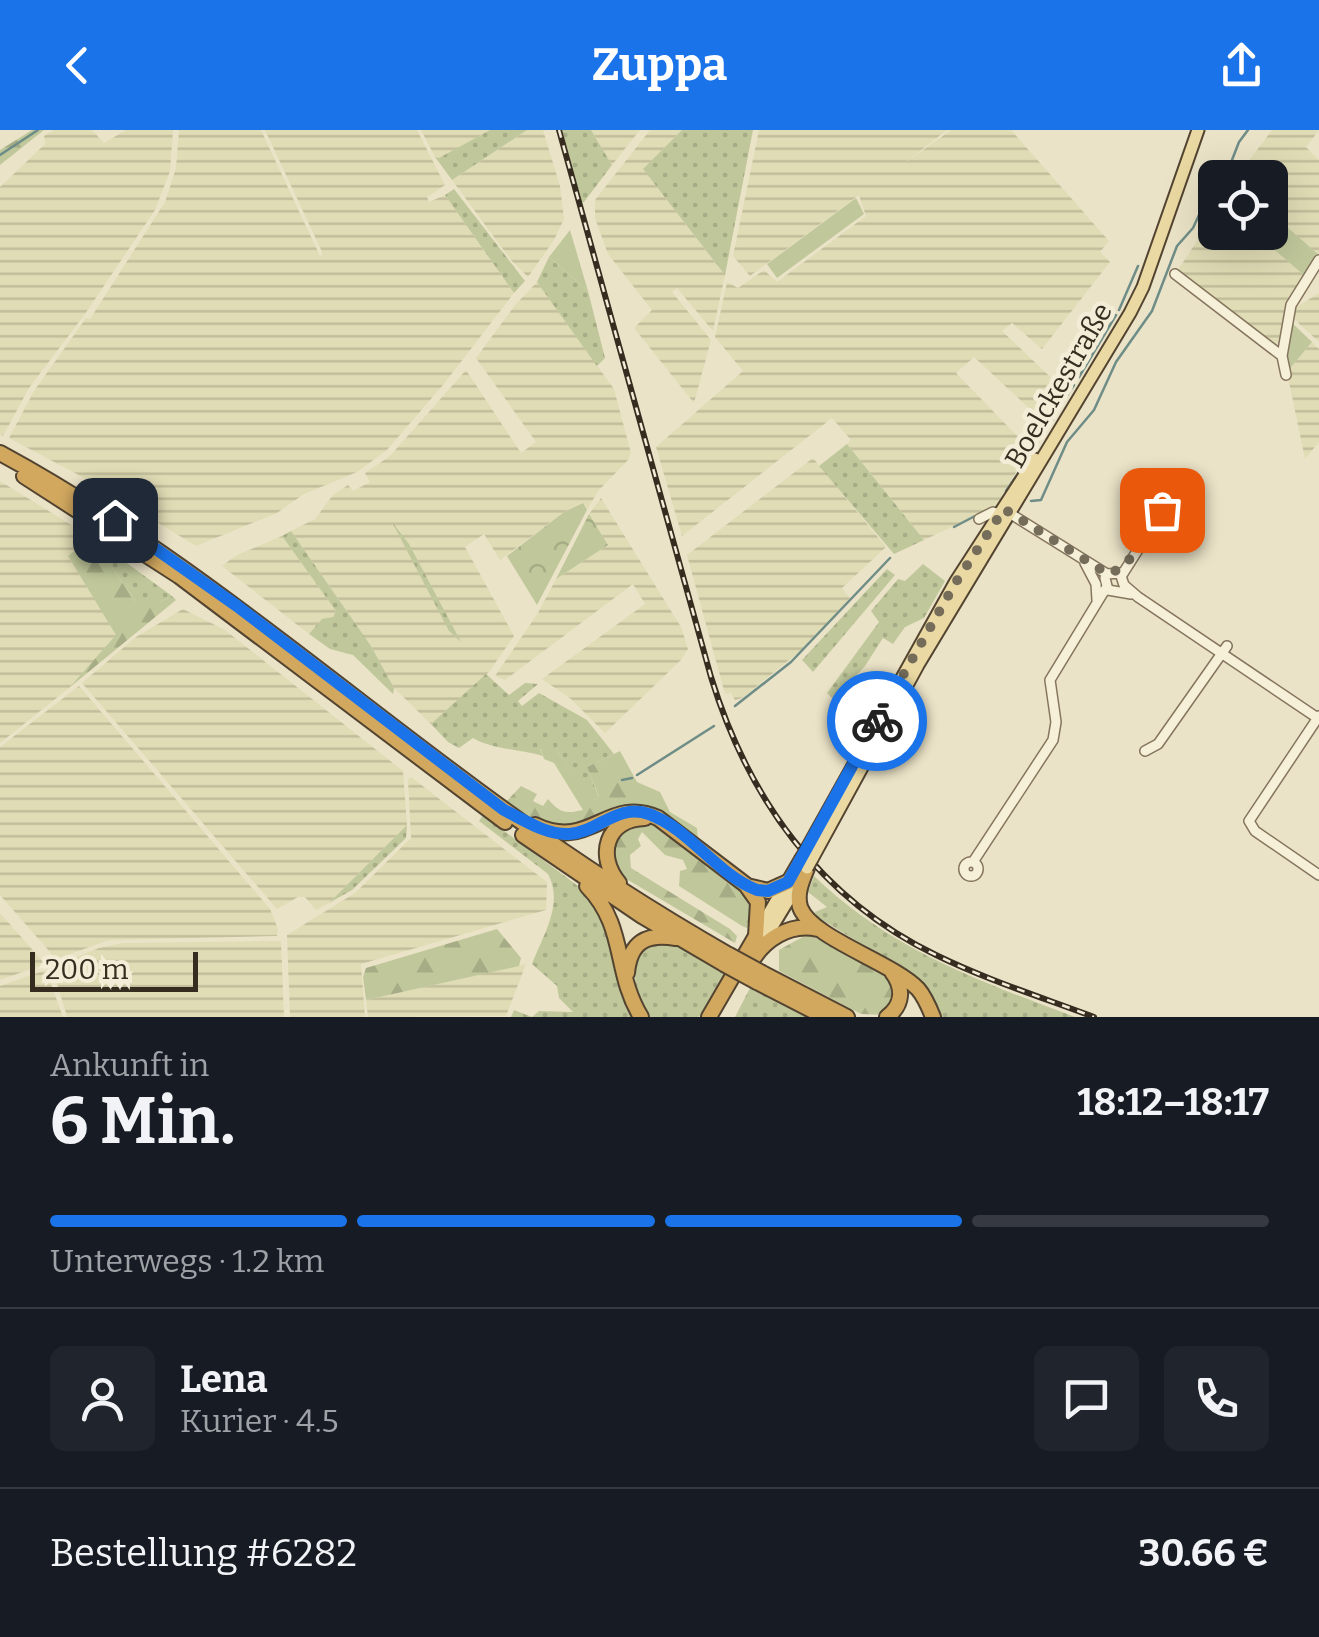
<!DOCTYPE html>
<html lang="de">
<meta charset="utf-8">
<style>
:root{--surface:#171b24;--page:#20242c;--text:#f1f3f6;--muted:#9ea1a6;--line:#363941;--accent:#1a73e8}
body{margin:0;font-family:Bitter,serif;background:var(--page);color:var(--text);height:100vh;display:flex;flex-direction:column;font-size:38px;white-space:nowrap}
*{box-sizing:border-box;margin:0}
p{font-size:32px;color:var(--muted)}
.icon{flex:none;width:55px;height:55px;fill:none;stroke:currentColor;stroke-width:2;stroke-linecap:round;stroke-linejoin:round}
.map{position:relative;height:887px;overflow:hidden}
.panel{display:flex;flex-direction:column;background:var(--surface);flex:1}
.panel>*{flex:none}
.buttons{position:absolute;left:1198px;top:30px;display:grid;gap:20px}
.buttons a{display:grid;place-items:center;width:90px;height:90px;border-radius:15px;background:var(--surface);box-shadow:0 10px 40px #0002;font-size:50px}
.scale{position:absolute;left:30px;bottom:25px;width:168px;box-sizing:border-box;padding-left:10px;border:5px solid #362d20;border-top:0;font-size:28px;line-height:35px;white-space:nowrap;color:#362d20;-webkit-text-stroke:8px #f3ecd6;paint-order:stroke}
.pin{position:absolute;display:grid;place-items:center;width:85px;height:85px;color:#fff;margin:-42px;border-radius:20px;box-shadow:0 5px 15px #0006}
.courier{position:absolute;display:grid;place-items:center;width:100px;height:100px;margin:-50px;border:8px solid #1a73e8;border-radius:50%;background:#fff;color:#222;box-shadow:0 2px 12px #0007}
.overview em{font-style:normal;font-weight:700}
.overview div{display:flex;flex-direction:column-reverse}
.overview{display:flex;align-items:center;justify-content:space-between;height:170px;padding:0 50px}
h1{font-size:65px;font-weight:700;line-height:75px}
.bar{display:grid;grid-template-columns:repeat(4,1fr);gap:15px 10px;align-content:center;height:120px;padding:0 50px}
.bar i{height:12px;border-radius:8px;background:var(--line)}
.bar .current{background:var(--accent)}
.bar p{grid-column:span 4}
.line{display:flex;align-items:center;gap:25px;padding:0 50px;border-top:2px solid var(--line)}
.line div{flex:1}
.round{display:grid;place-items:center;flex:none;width:105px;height:105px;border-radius:15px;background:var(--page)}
header{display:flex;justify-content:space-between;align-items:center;height:130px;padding:0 50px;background:var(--accent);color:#fff;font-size:45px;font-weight:700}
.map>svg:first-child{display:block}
.farmland{fill:url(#farmland-rules)}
.grass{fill:url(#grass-dots)}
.forest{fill:url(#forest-firs)}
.park{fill:url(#park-crowns)}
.garden{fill:#c0c89b}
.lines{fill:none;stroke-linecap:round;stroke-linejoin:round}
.stream{stroke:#6f8d87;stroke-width:2.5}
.minor-casing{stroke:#85755e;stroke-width:12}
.major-casing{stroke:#534431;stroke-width:15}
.highway-casing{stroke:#534431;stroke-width:18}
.minor{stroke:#f6f0d9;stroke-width:9}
.major{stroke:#ead9a2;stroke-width:11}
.highway{stroke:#d2a85f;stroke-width:14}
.rail-casing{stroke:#362d20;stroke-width:6}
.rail{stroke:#f3ecd6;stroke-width:2.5;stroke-dasharray:8;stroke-linecap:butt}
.major-bridge-casing{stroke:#534431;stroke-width:15;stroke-linecap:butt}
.highway-bridge-casing{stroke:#534431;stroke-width:18;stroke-linecap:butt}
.major-bridge{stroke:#ead9a2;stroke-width:11}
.highway-bridge{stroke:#d2a85f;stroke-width:14}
.done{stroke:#756d5a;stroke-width:10;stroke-dasharray:0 18}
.route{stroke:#1a73e8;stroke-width:12}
.labels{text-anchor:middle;stroke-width:9;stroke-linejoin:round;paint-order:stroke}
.street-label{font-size:28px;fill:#362d20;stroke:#f3ecd6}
</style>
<header><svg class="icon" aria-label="back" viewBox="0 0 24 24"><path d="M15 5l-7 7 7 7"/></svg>Zuppa<svg class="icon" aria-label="share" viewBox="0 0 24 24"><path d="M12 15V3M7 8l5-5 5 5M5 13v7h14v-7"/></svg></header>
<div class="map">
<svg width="1319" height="887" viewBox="0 0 1319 887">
<defs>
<pattern id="farmland-rules" width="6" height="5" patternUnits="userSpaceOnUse" patternTransform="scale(2.5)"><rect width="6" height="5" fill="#e0dcb5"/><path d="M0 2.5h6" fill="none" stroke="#c1bd9b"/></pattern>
<pattern id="grass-dots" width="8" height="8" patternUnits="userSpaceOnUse" patternTransform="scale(2.5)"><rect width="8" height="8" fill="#c0c89b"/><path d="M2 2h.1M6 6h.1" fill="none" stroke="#a6ac85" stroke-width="1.8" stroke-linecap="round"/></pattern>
<pattern id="forest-firs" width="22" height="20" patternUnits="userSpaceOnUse" patternTransform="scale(2.5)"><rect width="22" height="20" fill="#c0c89b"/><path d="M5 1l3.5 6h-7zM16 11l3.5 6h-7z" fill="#a6ac85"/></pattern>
<pattern id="park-crowns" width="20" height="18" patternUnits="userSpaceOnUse" patternTransform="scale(2.5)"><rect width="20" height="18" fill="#c0c89b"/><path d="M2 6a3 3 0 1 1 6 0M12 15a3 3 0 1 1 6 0" fill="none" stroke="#a6ac85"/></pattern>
</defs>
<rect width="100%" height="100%" fill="#ebe3c7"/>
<!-- farmland -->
<path class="farmland" d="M54 0H92L104 13 126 0H173L170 41 155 80 85 184 29 258 3 306 0 304V57L45 14 44 6Z
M179 0H261L320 126 323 124 265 0H417L445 55 427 67 429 72 445 65 514 163 443 255 387 320 357 342 304 364 277 383 196 416 88 350 9 308 34 261 86 188 90 189 165 72 176 38Z
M421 0H490L439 29 435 27Z
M527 0H543L560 56 564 89 554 110 528 147 511 130 452 50Z
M591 0H640L612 35Z
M650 0H682L643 39 725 145 713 201 677 158 672 162 711 210 694 273 634 198 652 180 608 124 595 88V70Z
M759 0H947L902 35 951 0H1011L1109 111 1100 122 1110 132 1042 219 1012 193 1002 201 1067 263 1047 295 974 227 956 243 1030 319 996 376 924 410 847 314 851 310 832 288 682 406 656 317 743 241 715 207 727 152 738 158 764 140 777 152 866 86 859 65 750 146 733 126Z
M1272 0H1319L1306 17 1319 30V125L1270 82V48H1236Z
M1215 83V102L1255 103 1305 146 1277 218 1181 147 1178 140Z
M537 152 614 259 631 323 628 330 598 361 587 380 582 373 564 382 500 430 484 404 465 417 514 506 489 542 431 594 394 558 371 516 291 401 315 389 333 365 348 355 353 361 370 352 365 343 390 326 466 240 521 323 536 312 476 228 516 174Z
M1319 163V212L1292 187V180Z
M1312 212 1319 219V312L1305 329 1287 242Z
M813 328 886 417 842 458 850 468 804 518 742 568 735 570 731 563 725 564 687 425Z
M0 351 91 407 68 426 117 505 69 558 0 613Z
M601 368 681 497 688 519 681 530 605 603 571 569 542 549 645 474 633 454 505 550 495 546 538 483 556 449 608 415 589 384Z
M282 406 336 481 333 487 322 490 309 504 222 436 235 426Z
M183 479 225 500 403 641 407 695 329 773 316 780 305 767H298L277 779 82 553 136 507Z
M79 556 270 779 278 799 277 806 109 810 56 829 0 765V617Z
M411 647 547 752 546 780 361 834 365 887H290L287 805 355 763 411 708 408 649Z
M0 783 45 834 0 850Z
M281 811 284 887H67L52 837 99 818 123 813Z
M526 834 506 886 368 887 366 870Z
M46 840 63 887H0V856Z"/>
<!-- grass -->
<path class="grass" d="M490 0H527L452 50 435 27 439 28Z
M562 0H591L612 35 584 72H582Z
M682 0H753L725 145 643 39Z
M454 59 525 151 514 163 445 65Z
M549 127 588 161 605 228 597 236 537 152Z
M847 314 924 410 894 424 819 336Z
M392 392 409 414 461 512 449 501Z
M291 401 371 516 394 558 393 564 353 525 330 519 309 504 322 489 333 487 336 481 282 406Z
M91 407 172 466 160 472H136Z
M923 434 945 451 924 488 905 497 893 514 883 508 865 536 834 570 827 563 879 492 871 481 898 449 905 451Z
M887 439 895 445 813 542 802 530Z
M486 544 509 565 525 553 538 554 518 571 522 576 539 563 587 590 614 624 587 637 599 668 593 670 556 619H540L543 626C521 619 493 620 473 608L459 618 448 612 431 594Z
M483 685 578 756 606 785 637 887H511L514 880 532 887 539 881 573 882 559 868 557 856 532 834C543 805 564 774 548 744L479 691Z
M407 695 406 708 352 760 329 773Z
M814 746C891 820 977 850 1075 887H939L931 865 919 850 816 786 815 782 827 777 808 762Z
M673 810 726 843 699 887H650C634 861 630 843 642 814Z
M750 858 807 887H735Z"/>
<!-- forest -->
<path class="forest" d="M32 0H44L0 35V20Z
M1291 192 1312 212 1287 242 1285 231Z
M91 407 136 472H160L172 466 176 470 69 558 116 505 68 426Z
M544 610 550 611 594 670 599 667 587 637 620 621 637 652 660 662 670 682 697 698 698 711C682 700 662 683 644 677 617 669 602 692 578 698 551 704 527 687 506 672L521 656 537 664 533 671 543 676 548 669C560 683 565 684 583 680L554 633 544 629 539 614Z
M647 692 655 694 740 756 750 772V795L747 798 742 796 679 756 680 741 687 739 683 730 665 725 642 702 638 709 641 716 630 725 631 738 730 799 737 806 735 813 623 747C609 730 611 716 621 698Z
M497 799 521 828 519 836 366 870 363 847 366 838Z
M808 804 889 845 899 862 884 885 861 884 779 841V820Z"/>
<!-- park -->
<path class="park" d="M583 373 587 380 537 475 507 426 564 382Z
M589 384 608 415 556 449Z"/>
<!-- garden -->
<path class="garden" d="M856 68 864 84 777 148 767 134Z
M1270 82 1319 125 1305 146 1255 103 1270 102Z
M570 100 588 161 549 127Z"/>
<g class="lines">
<!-- stream -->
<path class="stream" d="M0 25 38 0
M1225 48 1239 12 1248 0
M1119 180 1138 136
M1079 247 1116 185
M1058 279 1074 255
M1039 310 1054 287
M1022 337 1036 314
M1006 361 1019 342
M1031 371 1041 370 1067 312 1094 280 1116 232 1152 181 1177 116 1193 98 1204 74 1215 63
M954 397 975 386
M735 576 791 532 890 428
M637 645 714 596
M622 650 632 648"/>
<!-- minor casing -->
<g class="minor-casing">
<path id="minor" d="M1175 144 1282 226 1291 175 1319 130
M1282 226 1286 245
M1006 381 1107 444 1120 443 1124 455 1138 467 1319 589
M979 389 993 382 1000 384
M1085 433 1096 454 1097 470
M1122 445 1179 355
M1105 448 1108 460 1131 464
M1319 586 1249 691 1255 701 1319 745
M1145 621 1158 614 1227 516
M964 739a7 7 0 1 1 14 0a7 7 0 1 1-14 0Z
M973 732 1053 610 1056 592 1050 550 1106 458"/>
</g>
<!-- major casing -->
<g class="major-casing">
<path id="major" d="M805 722 956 451 1035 329
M812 729 918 535 1130 183 1143 157 1198 0
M758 802 800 730
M761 815 798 754"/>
</g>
<!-- highway casing -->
<g class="highway-casing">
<path id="highway" d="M0 323C183 422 338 560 506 681 578 733 652 781 729 825
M24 346 179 446 505 692
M535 695C591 722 607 665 658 688L746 755 758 772 756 806 709 887
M523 705 642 786 724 834
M807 738C802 751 796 763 800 777 811 808 892 832 918 859 925 867 929 877 933 887
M619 753C596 726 606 689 645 688
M587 756C627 797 613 841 641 887
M747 756 768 761 788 752
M750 834C763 810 790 792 818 799
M627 843C630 812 646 803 676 808
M762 843 847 887
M757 852 825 887
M887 887C903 875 904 858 892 842"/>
</g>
<!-- minor -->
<use href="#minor" class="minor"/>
<!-- major -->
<use href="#major" class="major"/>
<!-- highway -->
<use href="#highway" class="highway"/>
<!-- rail casing -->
<g class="rail-casing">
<path id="rail" d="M559 0 711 547C748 668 820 769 936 825 987 850 1041 867 1094 887"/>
</g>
<!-- rail -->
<use href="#rail" class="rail"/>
<!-- major-bridge casing -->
<g class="major-bridge-casing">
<path id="major-bridge" d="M800 730 805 722
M807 738 812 729"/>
</g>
<!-- highway-bridge casing -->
<g class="highway-bridge-casing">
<path id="highway-bridge" d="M729 825 762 843
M724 834 757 852"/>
</g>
<!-- major-bridge -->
<use href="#major-bridge" class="major-bridge"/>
<!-- highway-bridge -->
<use href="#highway-bridge" class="highway-bridge"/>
</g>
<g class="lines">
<!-- done -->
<path class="done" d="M877 591 956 452 1004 379 1108 444C1133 436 1148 402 1162 380"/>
<!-- route -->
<path class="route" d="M115 390 237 476 504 680C524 690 546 705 569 704 599 702 617 673 649 684 690 699 716 744 757 760L768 761 788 752 877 591"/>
</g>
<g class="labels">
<!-- street labels -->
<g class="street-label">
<text transform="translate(1058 255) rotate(-60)" y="10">Boelckestraße</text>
</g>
</g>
</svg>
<div class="buttons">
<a><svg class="icon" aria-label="locate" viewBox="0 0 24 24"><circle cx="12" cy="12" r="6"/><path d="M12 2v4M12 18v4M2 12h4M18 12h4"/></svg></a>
</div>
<div class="scale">200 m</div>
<div class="pin" style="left:1162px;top:380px;background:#ea580c"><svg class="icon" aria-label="bag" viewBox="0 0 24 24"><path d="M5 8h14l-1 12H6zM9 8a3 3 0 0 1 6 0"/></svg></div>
<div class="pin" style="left:115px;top:390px;background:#1f2937"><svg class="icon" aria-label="home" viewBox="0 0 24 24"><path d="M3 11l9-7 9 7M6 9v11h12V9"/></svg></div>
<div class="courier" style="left:877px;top:591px"><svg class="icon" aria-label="bike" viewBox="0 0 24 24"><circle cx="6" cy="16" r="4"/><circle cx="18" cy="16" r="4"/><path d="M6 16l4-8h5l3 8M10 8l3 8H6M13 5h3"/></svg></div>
</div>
<section class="panel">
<div class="overview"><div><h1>6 Min.</h1><p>Ankunft in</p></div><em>18:12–18:17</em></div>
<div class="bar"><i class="current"></i><i class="current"></i><i class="current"></i><i></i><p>Unterwegs · 1.2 km</p></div>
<div class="line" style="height:180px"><a class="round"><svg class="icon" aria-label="person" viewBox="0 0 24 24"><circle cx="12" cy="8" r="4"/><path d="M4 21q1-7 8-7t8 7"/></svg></a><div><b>Lena</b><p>Kurier · 4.5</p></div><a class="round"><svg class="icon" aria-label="chat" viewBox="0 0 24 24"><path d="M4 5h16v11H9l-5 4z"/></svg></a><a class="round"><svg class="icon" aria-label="phone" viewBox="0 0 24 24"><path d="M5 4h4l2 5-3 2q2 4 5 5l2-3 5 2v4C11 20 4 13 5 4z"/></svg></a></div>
<div class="line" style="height:130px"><div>Bestellung #6282</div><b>30.66 €</b></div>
</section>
